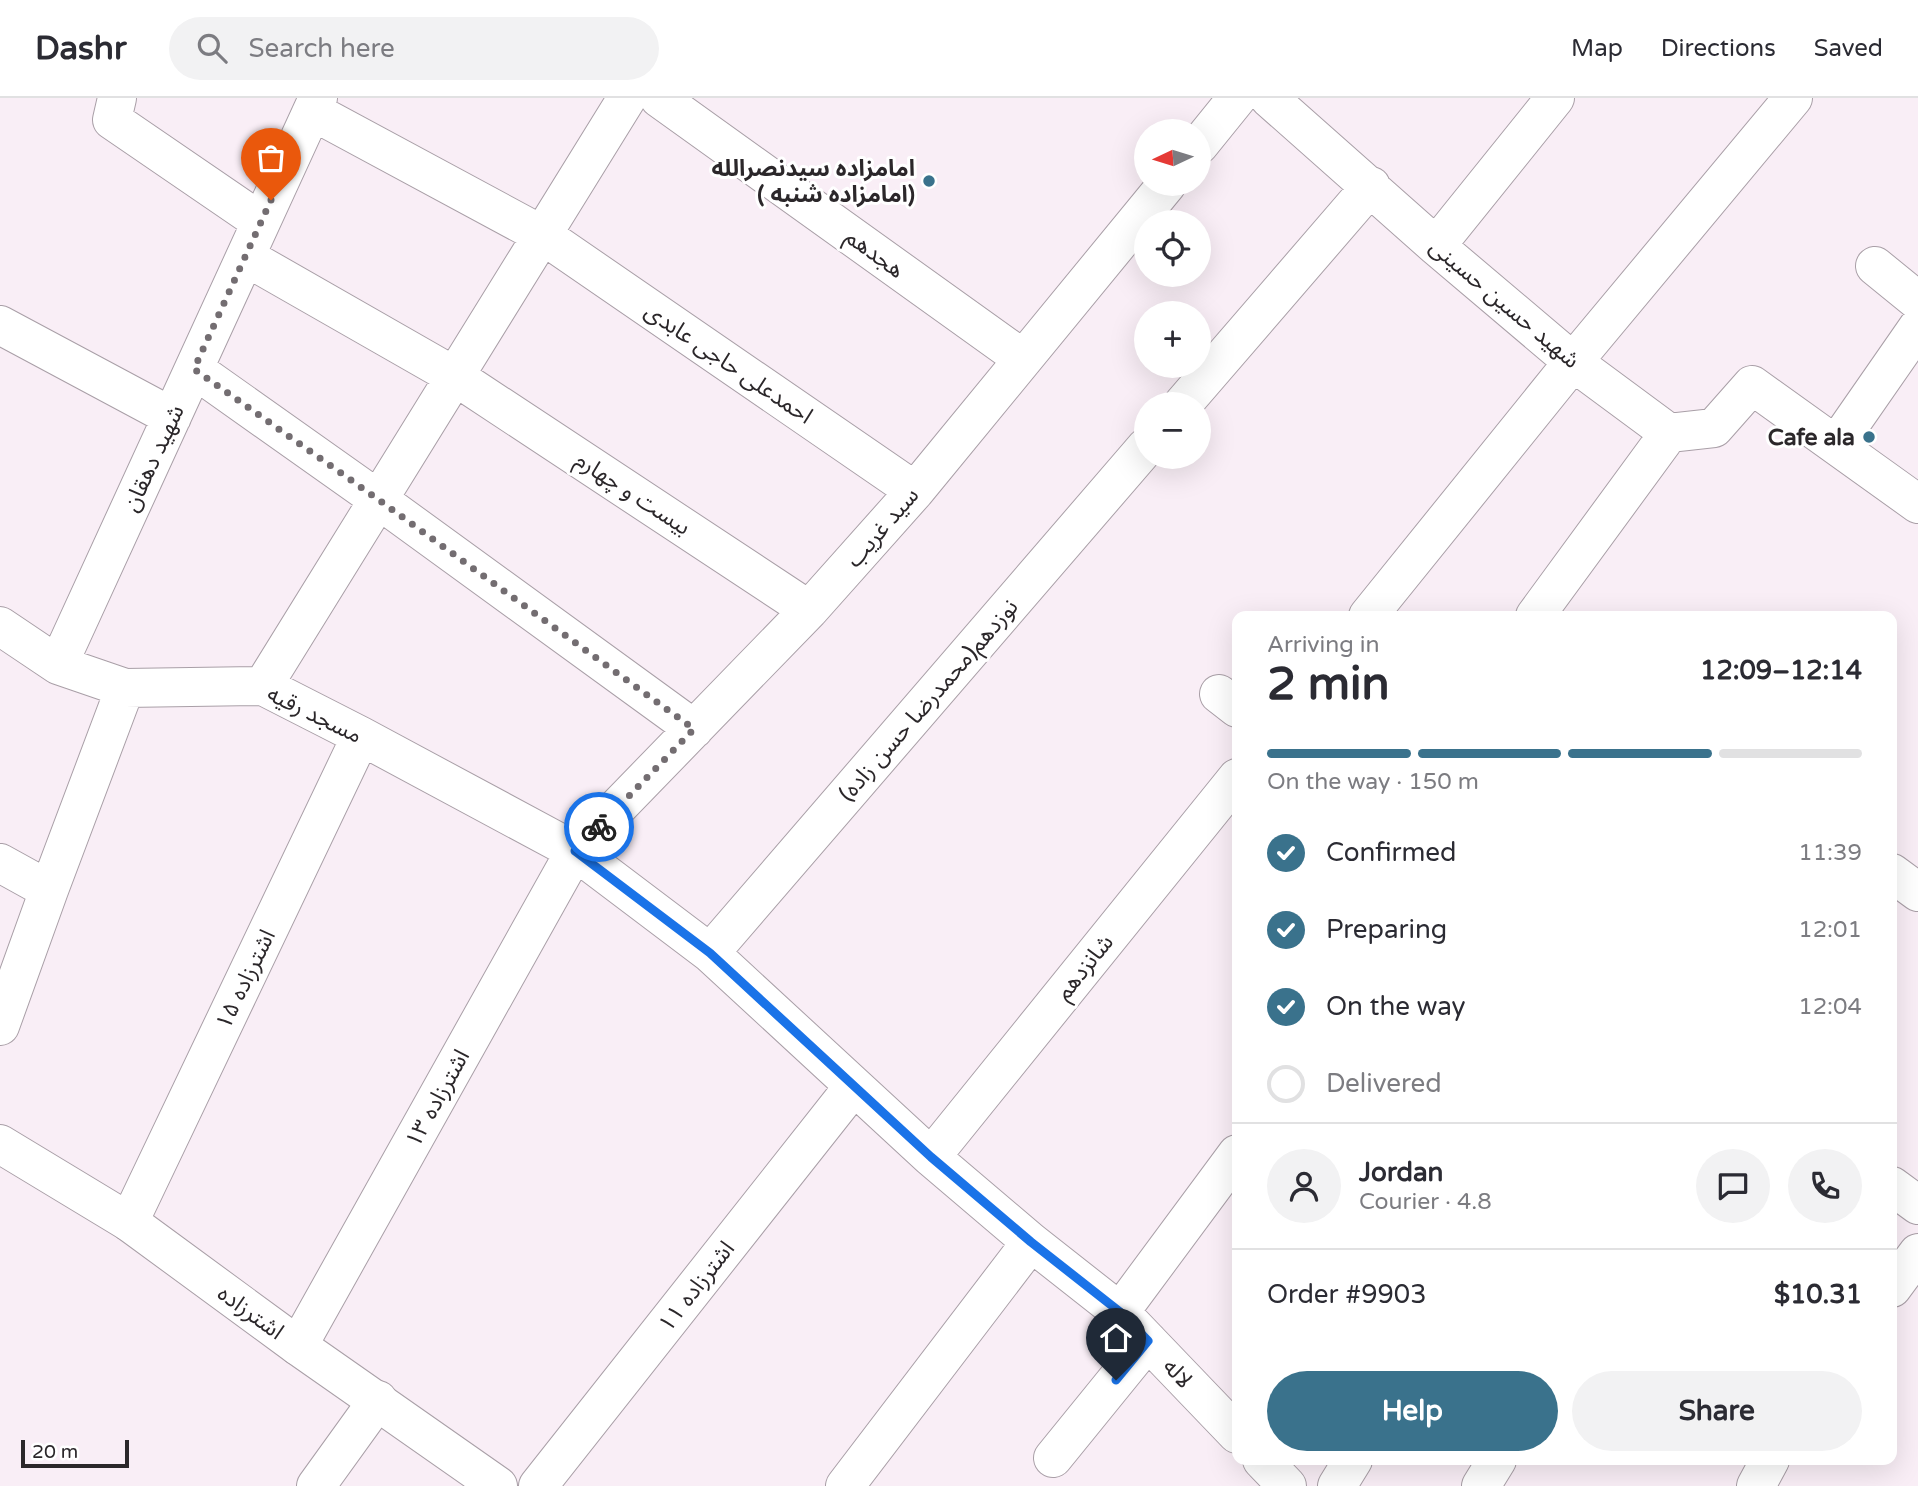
<!DOCTYPE html>
<meta charset="utf-8">
<style>
:root{--surface:#fff;--page:#f2f2f3;--text:#2b2b33;--muted:#7c7c81;--line:#e1e1e2;--accent:#3a728c}
body{margin:0;font-family:"Varela Round","Noto Sans Arabic",sans-serif;background:var(--page);color:var(--text);height:100vh;display:flex;flex-direction:column;font-size:26px;white-space:nowrap}
*{box-sizing:border-box;margin:0}
p{font-size:23px;color:var(--muted)}
.icon{flex:none;width:38px;height:38px;fill:none;stroke:currentColor;stroke-width:2;stroke-linecap:round;stroke-linejoin:round}
.map{position:relative;flex:1;overflow:hidden}
.panel{position:absolute;left:1232px;top:513px;width:665px;height:854px;display:flex;flex-direction:column;background:var(--surface);border-radius:14px;box-shadow:0 7px 28px #0002}
.panel>*{flex:none}
.needle{width:46px;rotate:266deg}
.tools{position:absolute;left:1134px;top:21px;display:grid;gap:14px}
.tools a{display:grid;place-items:center;width:77px;height:77px;border-radius:50%;background:var(--surface);box-shadow:0 7px 28px #0002;font-size:35px}
.scale{position:absolute;left:21px;bottom:18px;width:108px;box-sizing:border-box;padding-left:7px;border:4px solid #2b272a;border-top:0;font-size:19px;line-height:24px;white-space:nowrap;color:#2b272a;-webkit-text-stroke:5px #fff;paint-order:stroke}
.pin{position:absolute;display:grid;place-items:center;width:60px;height:60px;color:#fff;margin:-72px -30px;border-radius:50% 50% 50% 0;rotate:-45deg;box-shadow:0 0 7px #0007}
.pin .icon{rotate:45deg}
.courier{position:absolute;display:grid;place-items:center;width:70px;height:70px;margin:-35px;border:5px solid #1a73e8;border-radius:50%;background:#fff;color:#222;box-shadow:0 2px 9px #0007}
.headline em{font-style:normal;font-weight:800}
.headline div{display:flex;flex-direction:column-reverse}
.headline{display:flex;align-items:center;justify-content:space-between;height:119px;padding:0 35px}
h1{font-size:46px;font-weight:800;line-height:52px}
.bar{display:grid;grid-template-columns:repeat(4,1fr);gap:10px 7px;align-content:center;height:84px;padding:0 35px}
.bar i{height:9px;border-radius:5px;background:var(--line)}
.bar .selected{background:var(--accent)}
.bar p{grid-column:span 4}
.line{display:flex;align-items:center;gap:18px;padding:0 35px;border-top:2px solid var(--line)}
.line div{flex:1}
.round{display:grid;place-items:center;flex:none;width:74px;height:74px;border-radius:37px;background:var(--page)}
ol{padding:0 35px;list-style:none}
li{display:flex;align-items:center;gap:21px;height:77px}
li p{margin-inline-start:auto}
li .icon{padding:7px;border-radius:50%;background:var(--accent);color:#fff;stroke-width:4}
li:last-child{color:var(--muted)}
li i{width:38px;height:38px;border:4px solid var(--line);border-radius:50%}
.primary-button{display:flex;gap:14px;margin-top:auto;padding:14px 35px}
.primary-button a{flex:1;height:80px;border-radius:42px;background:var(--accent);color:#fff;font-size:28px;font-weight:800;line-height:80px;text-align:center}
.primary-button a+a{background:var(--page);color:var(--text)}
header{display:flex;align-items:center;gap:42px;box-sizing:border-box;height:98px;padding:0 35px;background:var(--surface);border-bottom:2px solid var(--line)}
header strong{font-size:33px}
nav{display:flex;gap:38px;margin-inline-start:auto;font-size:24px}
.search{width:490px;height:63px;background:var(--page);display:flex;align-items:center;gap:18px;box-sizing:border-box;padding:0 24px;border-radius:38px;color:var(--muted);font-size:26px}
.map>svg:first-child{display:block}
.lines{fill:none;stroke-linecap:round;stroke-linejoin:round}
.street-casing{stroke:#a99fa7;stroke-width:40}
.secondary-casing{stroke:#a99fa7;stroke-width:40}
.street{stroke:#fff;stroke-width:38}
.secondary{stroke:#fff;stroke-width:38}
.done{stroke:#736d71;stroke-width:7;stroke-dasharray:0 12.6}
.route{stroke:#1a73e8;stroke-width:9}
.poi-dot{fill:#3a728c;stroke:#fff;stroke-width:2.5}
.labels{text-anchor:middle;stroke-width:6;stroke-linejoin:round;paint-order:stroke}
.poi-label{font-size:23px;font-weight:bold;fill:#2b272a;stroke:#fff;text-anchor:end}
.street-label{font-size:23px;fill:#2b272a;stroke:#fff}
</style>
<header>
<strong>Dashr</strong>
<div class="search"><svg class="icon" aria-label="search" viewBox="0 0 24 24"><circle cx="10" cy="10" r="6"/><path d="M15 15l6 6"/></svg>Search here</div>
<nav><a>Map</a><a>Directions</a><a>Saved</a></nav>
</header>
<div class="map">
<svg width="1918" height="1388" viewBox="0 0 1918 1388">
<rect width="100%" height="100%" fill="#f9eef6"/>
<g class="lines">
<!-- street casing -->
<g class="street-casing">
<path id="street" d="M117 0 112 22 261 124
M659 0 1023 261
M1269 0 1436 148 1573 264 1669 335 1714 330 1752 287 1918 406
M312 13 544 138 915 393
M1199 47 1237 0
M1436 148 1555 0
M246 159 456 279 809 512
M1875 168 1918 203
M0 227 172 319
M194 271 379 402 694 631
M1183 306 1371 88
M1836 347 1918 229
M1368 518 1573 264 1793 0
M1535 518 1669 335
M0 528 58 567 125 590 263 588 361 638 575 753 710 855 931 1059 1031 1144 1120 1214 1237 1336
M58 567 318 0
M263 588 627 0
M1219 596 1237 610
M0 765 49 792
M1892 775 1918 794
M710 855 1146 349
M0 928 49 792 125 590
M931 1059 1237 680
M1892 1088 1918 1107
M129 1124 361 638
M1892 1190 1918 1155
M1120 1214 1237 1056
M298 1248 575 753 809 512 915 393 1167 86
M1053 1360 1148 1243
M1262 1362 1287 1388
M316 1388 378 1302
M538 1388 854 988
M845 1388 1031 1144
M1337 1388 1353 1362
M1481 1388 1497 1362
M1756 1388 1770 1362"/>
</g>
<!-- secondary casing -->
<g class="secondary-casing">
<path id="secondary" d="M0 1046 129 1124 298 1248 498 1388"/>
</g>
<!-- street -->
<use href="#street" class="street"/>
<!-- secondary -->
<use href="#secondary" class="secondary"/>
</g>
<g class="lines">
<!-- done -->
<path class="done" d="M271 102 194 271 379 402 694 631 599 729"/>
<!-- route -->
<path class="route" d="M599 729 575 753 710 855 931 1059 1031 1144 1120 1214 1148 1243 1116 1282"/>
</g>
<!-- markers -->
<g class="poi-dot">
<circle cx="929" cy="83" r="7"/>
<circle cx="1869" cy="339" r="7"/>
</g>
<g class="labels">
<!-- poi labels -->
<g class="poi-label">
<text x="915" y="78">امامزاده سیدنصرالله<tspan x="915" dy="26">( امامزاده شنبه)</tspan></text>
<text x="1855" y="347">Cafe ala</text>
</g>
<!-- street labels -->
<g class="street-label">
<text transform="translate(875 155) rotate(36)" y="8">هجدهم</text>
<text transform="translate(1505 205) rotate(40)" y="8">شهید حسین حسینی</text>
<text transform="translate(729 265) rotate(34)" y="8">احمدعلی حاجی عابدی</text>
<text transform="translate(153 360) rotate(-65)" y="8">شهید دهقان</text>
<text transform="translate(633 395) rotate(33)" y="8">بیست و چهارم</text>
<text transform="translate(882 429) rotate(-49)" y="8">سید غریب</text>
<text transform="translate(928 602) rotate(-49)" y="8">نوزدهم(محمدرضا حسن زاده)</text>
<text transform="translate(315 616) rotate(26)" y="8">مسجد رقیه</text>
<text transform="translate(1084 869) rotate(-51)" y="8">شانزدهم</text>
<text transform="translate(245 881) rotate(-64)" y="8">اشترزاده ۱۵</text>
<text transform="translate(437 1000) rotate(-61)" y="8">اشترزاده ۱۳</text>
<text transform="translate(696 1188) rotate(-52)" y="8">اشترزاده ۱۱</text>
<text transform="translate(251 1214) rotate(36)" y="8">اشترزاده</text>
<text transform="translate(1178 1275) rotate(46)" y="8">لاله</text>
</g>
</g>
</svg>
<div class="tools">
<a><svg class="needle" viewBox="-14 -14 28 28"><path d="M0-13l5 13h-10z" fill="#e53935"/><path d="M0 13l5-13h-10z" fill="#7c7c81"/></svg></a>
<a><svg class="icon" aria-label="locate" viewBox="0 0 24 24"><circle cx="12" cy="12" r="6"/><path d="M12 2v4M12 18v4M2 12h4M18 12h4"/></svg></a>
<a>+</a>
<a>−</a>
</div>
<div class="scale">20 m</div>
<div class="pin" style="left:271px;top:102px;background:#ea580c"><svg class="icon" aria-label="bag" viewBox="0 0 24 24"><path d="M5 8h14l-1 12H6zM9 8a3 3 0 0 1 6 0"/></svg></div>
<div class="pin" style="left:1116px;top:1282px;background:#1f2937"><svg class="icon" aria-label="home" viewBox="0 0 24 24"><path d="M3 11l9-7 9 7M6 9v11h12V9"/></svg></div>
<div class="courier" style="left:599px;top:729px"><svg class="icon" aria-label="bike" viewBox="0 0 24 24"><circle cx="6" cy="16" r="4"/><circle cx="18" cy="16" r="4"/><path d="M6 16l4-8h5l3 8M10 8l3 8H6M13 5h3"/></svg></div>
<section class="panel">
<div class="headline"><div><h1>2 min</h1><p>Arriving in</p></div><em>12:09–12:14</em></div>
<div class="bar"><i class="selected"></i><i class="selected"></i><i class="selected"></i><i></i><p>On the way · 150 m</p></div>
<ol>
<li><svg class="icon" aria-label="check" viewBox="0 0 24 24"><path d="M5 12l5 5 9-10"/></svg>Confirmed<p>11:39</p></li>
<li><svg class="icon" aria-label="check" viewBox="0 0 24 24"><path d="M5 12l5 5 9-10"/></svg>Preparing<p>12:01</p></li>
<li><svg class="icon" aria-label="check" viewBox="0 0 24 24"><path d="M5 12l5 5 9-10"/></svg>On the way<p>12:04</p></li>
<li><i></i>Delivered</li>
</ol>
<div class="line" style="height:126px"><a class="round"><svg class="icon" aria-label="person" viewBox="0 0 24 24"><circle cx="12" cy="8" r="4"/><path d="M4 21q1-7 8-7t8 7"/></svg></a><div><b>Jordan</b><p>Courier · 4.8</p></div><a class="round"><svg class="icon" aria-label="chat" viewBox="0 0 24 24"><path d="M4 5h16v11H9l-5 4z"/></svg></a><a class="round"><svg class="icon" aria-label="phone" viewBox="0 0 24 24"><path d="M5 4h4l2 5-3 2q2 4 5 5l2-3 5 2v4C11 20 4 13 5 4z"/></svg></a></div>
<div class="line" style="height:91px"><div>Order #9903</div><b>$10.31</b></div>
<div class="primary-button"><a>Help</a><a>Share</a></div>
</section>
</div>
